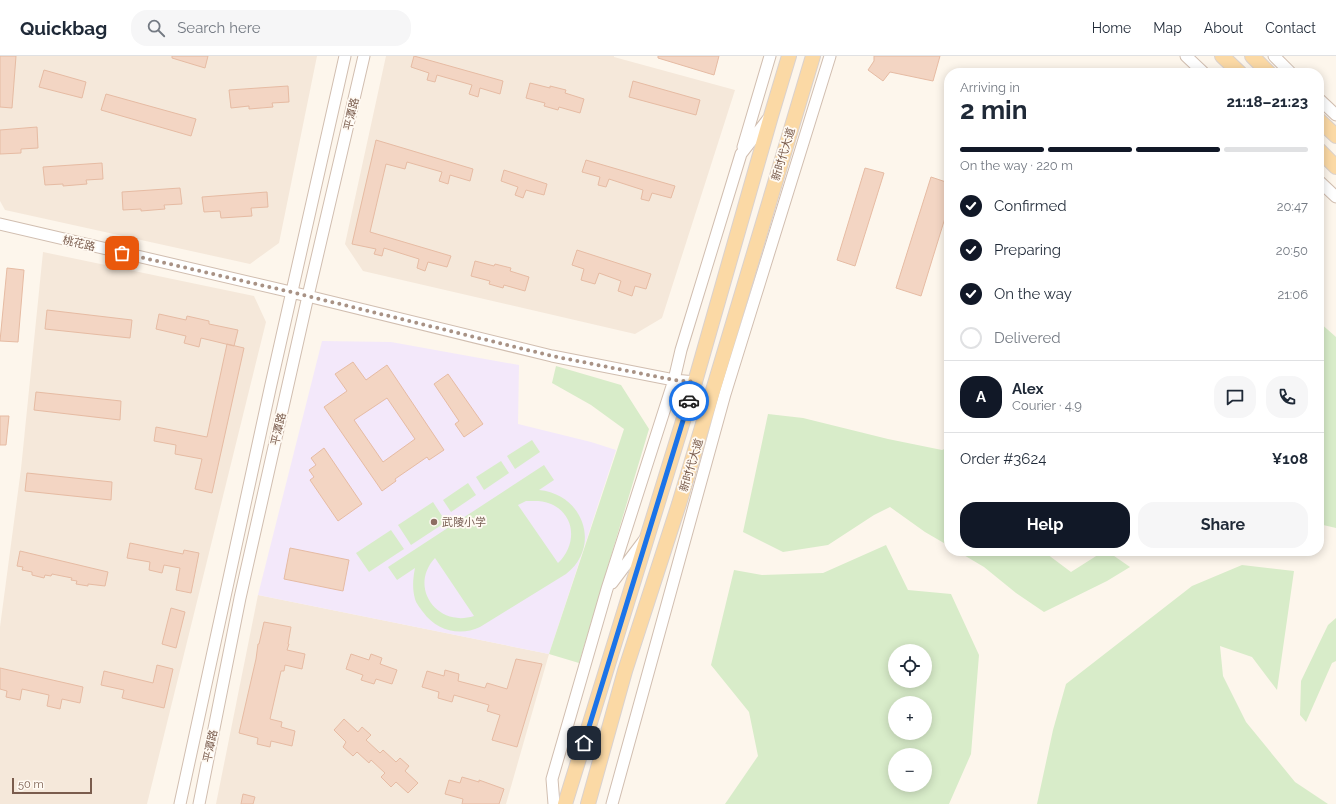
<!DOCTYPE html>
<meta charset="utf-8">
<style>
:root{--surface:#fff;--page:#f6f6f7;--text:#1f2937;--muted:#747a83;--line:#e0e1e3;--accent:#111827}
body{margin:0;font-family:Raleway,"Noto Sans SC",sans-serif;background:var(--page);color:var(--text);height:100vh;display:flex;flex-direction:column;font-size:15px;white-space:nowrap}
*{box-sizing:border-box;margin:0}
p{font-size:13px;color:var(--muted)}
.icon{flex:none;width:22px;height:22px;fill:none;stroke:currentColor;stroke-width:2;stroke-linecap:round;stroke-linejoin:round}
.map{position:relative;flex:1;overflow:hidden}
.sheet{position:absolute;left:944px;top:12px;width:380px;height:488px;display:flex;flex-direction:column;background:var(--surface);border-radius:16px;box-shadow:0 2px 10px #0003}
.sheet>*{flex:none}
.tools{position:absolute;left:888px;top:588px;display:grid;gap:8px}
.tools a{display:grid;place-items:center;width:44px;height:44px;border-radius:50%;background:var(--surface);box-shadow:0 2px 10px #0003;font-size:20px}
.scale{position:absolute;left:12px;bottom:10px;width:80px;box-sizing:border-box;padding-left:4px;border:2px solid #7a5c4d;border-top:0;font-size:11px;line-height:14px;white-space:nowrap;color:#7a5c4d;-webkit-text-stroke:3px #fffaf3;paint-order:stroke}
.pin{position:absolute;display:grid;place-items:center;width:34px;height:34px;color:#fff;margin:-17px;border-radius:8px;box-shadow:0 2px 6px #0006}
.courier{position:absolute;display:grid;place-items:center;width:40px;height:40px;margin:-20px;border:3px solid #1a73e8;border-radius:50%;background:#fff;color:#222;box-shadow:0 1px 5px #0007}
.overview em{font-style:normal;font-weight:700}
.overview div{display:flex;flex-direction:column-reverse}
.overview{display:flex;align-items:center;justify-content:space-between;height:68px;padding:0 16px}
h1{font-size:26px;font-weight:700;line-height:30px}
.bar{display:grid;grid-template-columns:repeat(4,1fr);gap:6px 4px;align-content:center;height:48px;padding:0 16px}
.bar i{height:5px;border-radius:3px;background:var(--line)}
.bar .selected{background:var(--accent)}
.bar p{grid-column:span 4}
.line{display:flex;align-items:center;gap:10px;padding:0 16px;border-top:1px solid var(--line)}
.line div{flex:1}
.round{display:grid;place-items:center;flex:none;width:42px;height:42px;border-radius:16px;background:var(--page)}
ol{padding:0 16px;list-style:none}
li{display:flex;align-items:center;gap:12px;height:44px}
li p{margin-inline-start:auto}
li .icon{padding:4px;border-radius:50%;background:var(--accent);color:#fff;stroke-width:4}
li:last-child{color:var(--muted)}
li i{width:22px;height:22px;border:2px solid var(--line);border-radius:50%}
.primary-button{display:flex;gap:8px;margin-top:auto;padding:8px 16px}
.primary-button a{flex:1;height:46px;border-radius:16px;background:var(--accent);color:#fff;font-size:16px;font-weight:700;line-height:46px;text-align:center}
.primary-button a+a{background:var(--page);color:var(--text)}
header{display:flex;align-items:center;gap:24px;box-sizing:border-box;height:56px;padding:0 20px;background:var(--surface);border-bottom:1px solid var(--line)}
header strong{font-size:19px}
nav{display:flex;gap:22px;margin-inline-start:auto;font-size:14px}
.search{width:280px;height:36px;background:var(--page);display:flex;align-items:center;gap:10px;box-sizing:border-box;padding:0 14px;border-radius:16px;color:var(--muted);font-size:15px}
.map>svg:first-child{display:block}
.residential{fill:#f5e8da}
.education{fill:#f3e8fa}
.green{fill:#d8ecc9;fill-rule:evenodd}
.building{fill:#f3d5c3;stroke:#e6bba3;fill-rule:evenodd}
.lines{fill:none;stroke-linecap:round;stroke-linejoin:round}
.tertiary-casing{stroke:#d1beb0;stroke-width:13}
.primary-casing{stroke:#dad1cd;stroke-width:16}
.tertiary{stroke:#fff;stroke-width:11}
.primary{stroke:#fbd9a5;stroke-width:14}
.done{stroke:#a89285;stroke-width:4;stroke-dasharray:0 7.2}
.route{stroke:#1a73e8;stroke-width:5}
.education-dot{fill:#8d6e63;stroke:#fffaf3;stroke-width:1.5}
.labels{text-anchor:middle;stroke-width:3.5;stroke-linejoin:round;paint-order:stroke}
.street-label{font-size:11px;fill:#7a5c4d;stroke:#fffaf3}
.education-label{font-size:11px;fill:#785e54;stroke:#fffaf3;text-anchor:start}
</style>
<header>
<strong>Quickbag</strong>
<div class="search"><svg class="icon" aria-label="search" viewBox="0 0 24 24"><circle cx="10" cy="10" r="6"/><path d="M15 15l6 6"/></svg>Search here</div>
<nav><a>Home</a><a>Map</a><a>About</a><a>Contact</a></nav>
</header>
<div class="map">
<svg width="1336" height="748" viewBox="0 0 1336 748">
<rect width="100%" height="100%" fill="#fdf6ec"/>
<!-- residential -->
<path class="residential" d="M0 0H317L279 187 250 208 5 154 0 145Z
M386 0H614V1L735 34 662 262 635 278 363 215 345 188Z
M43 196 254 240 266 266 147 748H0V571L21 413Z
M258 539 549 598 506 748H216Z"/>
<!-- education -->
<path class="education" d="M322 285 391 286 519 309 518 368 591 386 616 394 549 598 258 539Z"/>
<!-- green -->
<path class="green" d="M1319 266 1336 281V472L1319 468Z
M556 310 621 329 649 373 579 607 549 598 624 373 591 349 552 327Z
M768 358 803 362 888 383 942 394 949 391V490L925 476 890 451 874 459 828 489 783 496 743 476Z
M532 384 540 396 515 413 507 400Z
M501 405 509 417 484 434 476 421Z
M544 409 554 424 539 434C583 438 602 490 566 518L480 571C459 581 436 574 423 556 420 552 416 547 415 543 412 532 413 522 415 512L397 524 388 511ZM526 445C534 445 542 444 551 448 576 459 577 489 558 507L518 449ZM435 502 474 560C437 572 408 531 435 502Z
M468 427 476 439 451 456 443 444Z
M433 446 446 466 411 489 398 469Z
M391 474 404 493 369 516 356 497Z
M886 489 908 534 951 538 979 599 971 698 949 748H725L758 700 749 656 711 609 734 514 762 519 823 517ZM895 595H925V625H895ZM895 647H925V677H895ZM895 699H925V729H895Z
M957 495H1043L1071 516 1104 495H1107L1130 511 1107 525 1044 556 1016 537 984 511Z
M1242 509 1294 515 1277 634 1252 601 1220 590 1223 620 1246 666 1295 726 1328 748H1037L1053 674 1066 628 1192 530Z
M1336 562V605L1332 607 1306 666 1300 659 1301 625 1328 569Z"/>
<!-- building -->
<path class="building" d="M0 0H16L12 52 0 51Z
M172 0H208L205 12 172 2Z
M414 0 503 25 500 38 480 32 478 41 469 38 472 29 437 19 435 26 427 24 429 17 411 11Z
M658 0H719L714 19 658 2Z
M874 0H940L933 25 890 16 883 25 868 14 874 5Z
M44 14 86 26 82 42 39 31Z
M633 25 700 44 696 59 629 41Z
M530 27 550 32V30L566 34 565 37 584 43 580 57 559 51 558 54 544 50 545 47 526 42Z
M288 30 289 46 272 47 273 51 249 53V50L231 52 229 34Z
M106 38 196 63 191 80 101 54Z
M37 71 38 92 21 93V97L0 98V74Z
M376 84 473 113 470 125 450 119 448 128 439 125 442 116 407 106 405 113 386 108 370 176 451 200 447 211 428 206 425 215 417 212 419 203 384 192 382 200 374 198 376 193 352 188Z
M586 104 675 130 671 142 652 137 649 145 641 143 643 134 609 123 606 131 598 129 600 121 582 116Z
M102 107 103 123 86 124 87 128 63 130V128L45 129 43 111Z
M865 112 884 117 855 210 837 204Z
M504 114 547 128 544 139 526 134 523 142 515 139 518 131 501 125Z
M931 121 949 127V149L921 240 896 232Z
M180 132 182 148 164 149 165 153 141 155V153L123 154 122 136Z
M267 136 268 151 251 152 252 160 221 162 220 155 204 156 202 141Z
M577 194 651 218 646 233 635 230 632 240 618 235 621 225 599 217 595 228 581 224 584 213 572 209Z
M475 205 494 210 495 208 511 212 510 215 529 221 525 235 504 229 503 232 489 228 490 225 471 220Z
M7 212 24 214 18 286 0 285Z
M47 254 132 264 130 282 45 273Z
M159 258 186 264 187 260 209 265V268L238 274 234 290 201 282 199 291 184 287 186 280 156 273Z
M227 288 244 292 212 437 195 433 202 403 175 398 176 389 154 385 156 371 207 381Z
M353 306 366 324 387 309 444 394 429 404 427 401 395 423 396 425 382 435 324 351 347 335 335 318ZM387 342 415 383 383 406 354 364Z
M448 318 483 368 464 381 455 368 459 365 434 328Z
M36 336 121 345 120 364 34 354Z
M0 360H9L6 389H0Z
M324 392 362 448 338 465 310 424 314 421 309 414 316 409 311 402Z
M27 417 112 426 111 444 25 435Z
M130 487 183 498 184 494 199 497 191 537 176 534 180 512 164 509 162 517 149 514 150 506 127 502Z
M290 492 349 504 343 535 284 523Z
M20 495 108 516 105 530 88 528V530L76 528 77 525 71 524 72 522 52 518 51 520 45 519 44 522 32 519V516L22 514 23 511 17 510Z
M171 552 185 556 176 592 162 588Z
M264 566 291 571 288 588H289L287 594 305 598 302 613 285 609 284 615H281L270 663 282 666 281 671 295 675 292 690 271 685 270 691 257 688 258 682 239 677 256 603 258 588H259Z
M351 598 369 604 371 598 382 602 380 608 397 614 392 628 376 623 374 628 361 624 363 619 346 613Z
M516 603 542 608 517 691 492 684 500 659 487 655 489 649 454 639 452 646 438 642 439 636 422 631 427 615 444 620 445 614 459 618 458 625 485 632 487 627 507 633Z
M157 609 173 613 164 652 122 642 124 634 101 629 104 615 153 627Z
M0 612 83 631 80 647 62 643 60 653 47 650 49 639 22 633 20 644 6 641 7 635 0 633Z
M344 663 358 676 362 671 371 679 366 684 380 697 383 694 396 706 400 702 409 710 405 715 418 727 408 737 396 726 391 731 381 721 385 717 371 704 369 707 357 696 353 700 343 691 346 686 334 674Z
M462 721 479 726V724L504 733 499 748H462L463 743 445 738 449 724 460 727Z
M243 738 255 741 253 748H241Z"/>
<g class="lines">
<!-- tertiary casing -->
<g class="tertiary-casing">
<path id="tertiary" d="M1186 0 1204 17
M1274 0 1291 17
M1319 43 1336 59
M743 91 770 0
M1319 125 1336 141
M0 168 291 236 552 300 674 324 695 326
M612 527 645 483
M180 748C233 498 288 249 345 0
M199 748 240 542 308 240 364 0
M554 748 552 723 607 533 674 324 681 294 741 98 768 63
M612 748 725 338 830 0"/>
</g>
<!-- primary casing -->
<g class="primary-casing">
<path id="primary" d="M1222 0 1240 17
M1252 0 1269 17
M1319 64 1336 80
M1319 94 1336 111
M565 748 695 326 771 60 789 0
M588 748 625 615 679 448 813 0"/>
</g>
<!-- tertiary -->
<use href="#tertiary" class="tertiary"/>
<!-- primary -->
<use href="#primary" class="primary"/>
</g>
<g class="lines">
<!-- done -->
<path class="done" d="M122 197 291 236 552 300 674 324 695 326 689 345"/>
<!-- route -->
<path class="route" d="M584 687 689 345"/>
</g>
<!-- markers -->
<circle class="education-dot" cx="434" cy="466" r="4"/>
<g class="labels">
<!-- street labels -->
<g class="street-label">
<text transform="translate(351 58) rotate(-77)" y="4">平潭路</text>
<text transform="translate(783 98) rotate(-73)" y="4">新时代大道</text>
<text transform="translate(79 187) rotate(13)" y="4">桃花路</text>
<text transform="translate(278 373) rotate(-77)" y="4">平潭路</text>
<text transform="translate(691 409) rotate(-73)" y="4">新时代大道</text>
<text transform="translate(210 690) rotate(-78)" y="4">平潭路</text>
</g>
<!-- education labels -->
<g class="education-label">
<text x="442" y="470">武陵小学</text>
</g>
</g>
</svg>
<div class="tools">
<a><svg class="icon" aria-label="locate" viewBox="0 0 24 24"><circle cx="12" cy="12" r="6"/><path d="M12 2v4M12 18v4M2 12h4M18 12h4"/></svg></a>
<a>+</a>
<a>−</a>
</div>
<div class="scale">50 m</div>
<div class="pin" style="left:122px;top:197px;background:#ea580c"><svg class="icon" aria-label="bag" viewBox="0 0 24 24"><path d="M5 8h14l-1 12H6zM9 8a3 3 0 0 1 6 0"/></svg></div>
<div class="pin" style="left:584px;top:687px;background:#1f2937"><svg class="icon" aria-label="home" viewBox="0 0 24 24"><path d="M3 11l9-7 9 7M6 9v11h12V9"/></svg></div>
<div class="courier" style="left:689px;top:345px"><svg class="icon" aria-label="car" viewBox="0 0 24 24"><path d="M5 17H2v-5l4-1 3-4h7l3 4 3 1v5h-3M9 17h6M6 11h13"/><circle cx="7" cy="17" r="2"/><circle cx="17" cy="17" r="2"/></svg></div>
<section class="sheet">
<div class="overview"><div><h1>2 min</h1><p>Arriving in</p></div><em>21:18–21:23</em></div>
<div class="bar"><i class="selected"></i><i class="selected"></i><i class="selected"></i><i></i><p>On the way · 220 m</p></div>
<ol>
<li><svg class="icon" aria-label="check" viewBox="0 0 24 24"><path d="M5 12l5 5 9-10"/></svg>Confirmed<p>20:47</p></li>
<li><svg class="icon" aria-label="check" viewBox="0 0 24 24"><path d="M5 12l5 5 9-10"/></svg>Preparing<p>20:50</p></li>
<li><svg class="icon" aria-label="check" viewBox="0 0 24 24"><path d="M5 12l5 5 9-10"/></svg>On the way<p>21:06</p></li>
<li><i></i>Delivered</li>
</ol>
<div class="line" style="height:72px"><b class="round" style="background:var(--accent);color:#fff">A</b><div><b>Alex</b><p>Courier · 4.9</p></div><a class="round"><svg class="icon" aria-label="chat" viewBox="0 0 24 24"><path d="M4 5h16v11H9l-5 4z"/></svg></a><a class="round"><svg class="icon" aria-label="phone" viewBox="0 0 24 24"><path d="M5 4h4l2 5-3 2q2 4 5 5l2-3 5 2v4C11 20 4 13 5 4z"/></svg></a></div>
<div class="line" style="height:52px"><div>Order #3624</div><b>¥108</b></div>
<div class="primary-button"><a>Help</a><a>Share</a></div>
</section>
</div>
